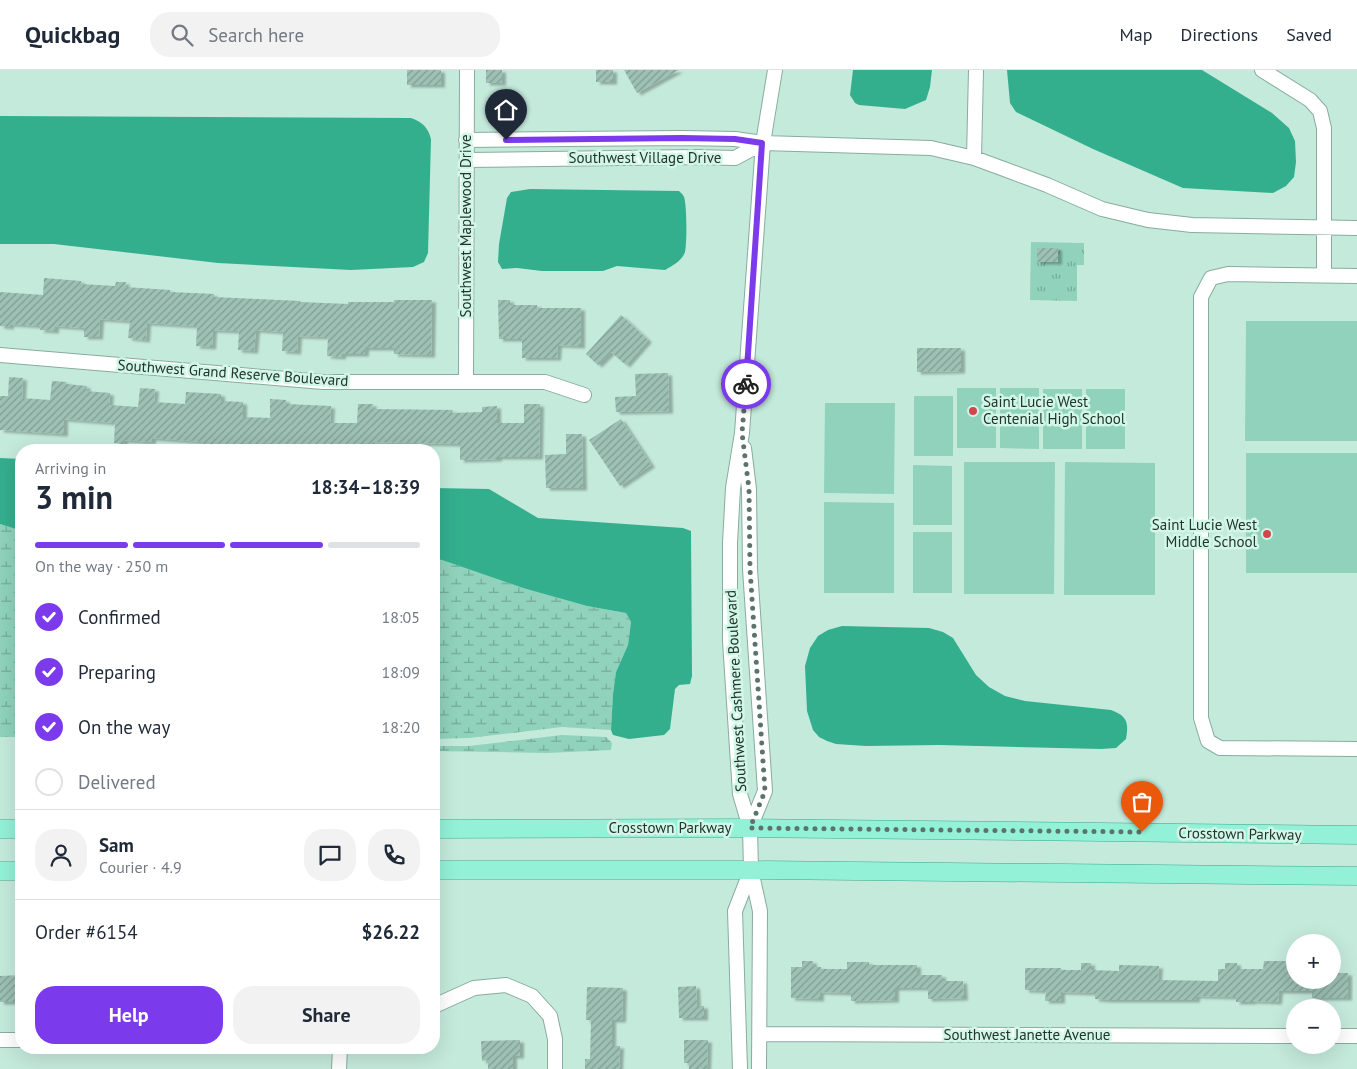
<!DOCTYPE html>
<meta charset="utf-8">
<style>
:root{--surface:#fff;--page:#f2f2f3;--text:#1f2937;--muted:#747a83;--line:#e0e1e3;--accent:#7c3aed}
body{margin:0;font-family:"PT Sans",sans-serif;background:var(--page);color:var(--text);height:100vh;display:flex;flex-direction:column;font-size:19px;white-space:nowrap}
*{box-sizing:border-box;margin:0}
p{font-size:16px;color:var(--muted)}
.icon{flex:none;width:28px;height:28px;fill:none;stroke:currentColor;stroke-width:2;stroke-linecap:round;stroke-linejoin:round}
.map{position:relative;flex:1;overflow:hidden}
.sheet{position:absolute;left:15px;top:374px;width:425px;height:610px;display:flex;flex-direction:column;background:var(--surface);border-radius:20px;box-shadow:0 5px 20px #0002}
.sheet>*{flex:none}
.controls{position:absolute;left:1286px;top:864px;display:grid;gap:10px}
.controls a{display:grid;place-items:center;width:55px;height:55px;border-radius:50%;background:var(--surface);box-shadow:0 5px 20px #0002;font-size:25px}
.pin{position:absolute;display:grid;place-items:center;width:42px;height:42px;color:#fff;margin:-51px -21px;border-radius:50% 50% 50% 0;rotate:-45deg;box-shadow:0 0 5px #0007}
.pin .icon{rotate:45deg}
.courier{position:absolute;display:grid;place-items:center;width:50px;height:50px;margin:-25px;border:4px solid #7c3aed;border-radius:50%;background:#fff;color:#222;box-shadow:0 1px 6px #0007}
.summary em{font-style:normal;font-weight:700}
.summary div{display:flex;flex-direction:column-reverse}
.summary{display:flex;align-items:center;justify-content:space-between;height:85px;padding:0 20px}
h1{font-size:32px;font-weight:700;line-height:38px}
.bar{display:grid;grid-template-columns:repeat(4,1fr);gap:8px 5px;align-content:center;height:60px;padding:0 20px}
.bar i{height:6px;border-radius:4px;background:var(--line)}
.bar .active{background:var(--accent)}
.bar p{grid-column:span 4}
.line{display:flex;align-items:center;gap:12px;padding:0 20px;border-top:1px solid var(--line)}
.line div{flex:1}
.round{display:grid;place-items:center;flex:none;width:52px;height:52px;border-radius:20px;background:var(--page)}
ol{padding:0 20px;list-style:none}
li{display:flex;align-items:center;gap:15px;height:55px}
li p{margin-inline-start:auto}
li .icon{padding:5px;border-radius:50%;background:var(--accent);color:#fff;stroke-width:4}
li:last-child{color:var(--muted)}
li i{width:28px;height:28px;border:2px solid var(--line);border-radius:50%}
.action{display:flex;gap:10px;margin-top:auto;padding:10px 20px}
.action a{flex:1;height:58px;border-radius:20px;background:var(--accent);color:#fff;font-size:20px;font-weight:700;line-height:58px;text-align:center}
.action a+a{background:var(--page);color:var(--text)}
header{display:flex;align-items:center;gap:30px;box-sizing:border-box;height:70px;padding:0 25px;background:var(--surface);border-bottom:1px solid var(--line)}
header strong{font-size:24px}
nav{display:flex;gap:28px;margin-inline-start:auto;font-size:18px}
.search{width:350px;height:45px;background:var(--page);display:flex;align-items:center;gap:12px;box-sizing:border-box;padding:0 18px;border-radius:20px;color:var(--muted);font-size:19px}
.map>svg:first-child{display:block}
.wetland{fill:url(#wetland-marsh)}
.park{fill:url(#park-tufts)}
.pitch{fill:#90d2bb}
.water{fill:#33af8e}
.building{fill:url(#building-hatch);filter:url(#shadow)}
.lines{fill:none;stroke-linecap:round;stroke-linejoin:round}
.minor-casing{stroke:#88ac9f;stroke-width:16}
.major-casing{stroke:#3ca88b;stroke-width:19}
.minor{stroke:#fff;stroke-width:14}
.major{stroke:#92f1d7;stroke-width:18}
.done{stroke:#5c736b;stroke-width:5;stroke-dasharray:0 9}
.route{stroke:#7c3aed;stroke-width:6}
.poi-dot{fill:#d5454e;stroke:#d1f7e9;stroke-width:2}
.labels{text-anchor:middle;stroke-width:5;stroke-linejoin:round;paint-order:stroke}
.street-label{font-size:15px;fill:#24332e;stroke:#d1f7e9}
.poi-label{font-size:15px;fill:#24332e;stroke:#d1f7e9;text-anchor:start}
</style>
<header>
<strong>Quickbag</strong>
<div class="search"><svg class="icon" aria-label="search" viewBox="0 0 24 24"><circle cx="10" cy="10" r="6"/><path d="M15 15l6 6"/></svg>Search here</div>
<nav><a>Map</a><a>Directions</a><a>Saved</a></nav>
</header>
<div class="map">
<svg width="1357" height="999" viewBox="0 0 1357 999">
<defs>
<pattern id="wetland-marsh" width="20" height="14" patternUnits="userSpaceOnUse" patternTransform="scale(1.25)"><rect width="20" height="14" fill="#90d2bb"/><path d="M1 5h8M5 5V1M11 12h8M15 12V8" fill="none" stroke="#75ab98"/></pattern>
<pattern id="park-tufts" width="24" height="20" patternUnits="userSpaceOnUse" patternTransform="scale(1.25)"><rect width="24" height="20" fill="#90d2bb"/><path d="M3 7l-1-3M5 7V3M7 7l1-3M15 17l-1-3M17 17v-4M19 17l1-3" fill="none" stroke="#75ab98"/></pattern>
<pattern id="building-hatch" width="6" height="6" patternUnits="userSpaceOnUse" patternTransform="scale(1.25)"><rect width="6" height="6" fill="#9dc1b4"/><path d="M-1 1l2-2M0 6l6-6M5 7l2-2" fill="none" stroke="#809d93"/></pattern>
<filter id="shadow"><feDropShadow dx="4" dy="2.5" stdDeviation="1" flood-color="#0004"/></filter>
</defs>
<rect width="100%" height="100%" fill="#c4eadc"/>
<!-- wetland -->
<path class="wetland" d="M0 454 19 460 21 459V667H0Z
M434 489 442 490 523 518 587 536 626 543 631 552 628 575 616 602 613 624 611 660 562 657 469 668 434 669Z
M562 665 606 667 612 673 611 680 547 683 434 681V676H469Z"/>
<!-- park -->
<path class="park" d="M1031 172 1084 173V195H1077V231L1030 230Z"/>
<!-- pitch -->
<path class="pitch" d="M1246 251H1357V371H1245Z
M957 318H996V378H957Z
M1000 318H1039V379L1000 378Z
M1043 319H1082V379H1043Z
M1086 319H1125V379H1086Z
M914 326H953V386H914Z
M825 333H895L894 424 824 423Z
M1246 383H1357V503H1246Z
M964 392H1055L1054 524H964Z
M1065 392 1155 393V525H1064Z
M913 395 952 396V455H913Z
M824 432 894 433V523H824Z
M913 462H952V523H913Z"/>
<!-- water -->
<path class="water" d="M853 0H932L930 17 926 30 905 39 859 35 855 33 850 25Z
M1007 0H1202L1272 43 1289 58 1295 71 1296 92 1294 107 1286 116 1273 123 1183 118 1093 79 1016 42 1010 33Z
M0 46 411 48C422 52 428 57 431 69L428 183 424 192 413 197 351 200 218 193 54 174H0Z
M530 119 679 121C682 124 682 123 684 127 687 135 687 174 685 182 682 191 672 196 665 200L617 196 603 201H542L517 198 502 199 498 192 499 174 507 128 511 122Z
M0 388 21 389V459L19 460 0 454Z
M434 418 489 419 538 448 683 458 691 461 692 606 690 614 679 615 675 619 670 659 664 665 629 669 613 665 611 660 613 624 616 602 628 575 631 552 626 543 587 536 523 518 442 490 434 489Z
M842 556 929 558 943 562 953 568 976 605 989 617 1005 626 1025 631 1111 640C1127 646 1129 652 1126 669L1116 678 1101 679 939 675 866 676 836 674 827 671 819 667 813 660 807 641 805 596 810 578 818 566 828 560Z"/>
<!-- building -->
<path class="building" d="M407 0H441V15H407Z
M486 0H502V13H486Z
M596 0H613V12H596Z
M624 0H679L637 23Z
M1037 178H1058V192H1037Z
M44 208 81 211V214L115 216 116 212H126L125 217 170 220V222L214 224V227L300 231V232L348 234V232H394V230H432L431 285 394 284V278H365V284H342V287L327 286 328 267 298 266 297 282 282 281 283 262 256 260 254 281 238 280 239 261 213 260 212 277 196 276 197 256 147 253 146 270 128 268 130 251 100 249 99 267H84V258L55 256V261L40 260 41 256 10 254V257L0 256V222L43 225Z
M498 230H510V235H537V238H581V276L558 275 557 288H522V269H499Z
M621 245 648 270 626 295 611 282 598 295 586 284Z
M917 278H961V301L917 302Z
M668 303 669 341 616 342 615 327 636 326 635 304Z
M9 307 23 308 22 328 50 330 52 311 67 312 66 314 87 316 86 321 110 323 109 335 138 337 140 318 155 319 154 332 185 334 186 322 221 324V331L243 332V347L270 348V329L286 330V334L331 336 330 353H357L358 334H373L372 339 453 340 452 343 482 342V337L497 336V353H524V334H540L539 387H498V389L460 390V374L372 372V380H273L202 377 203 372 152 368V372L124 370V374L114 373 115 353 64 349V364L0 360V326H8Z
M621 349 651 395 620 416 589 370Z
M566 364H582L583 418H546L545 385 566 384Z
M802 891H813V897H821V899H847V892H869V895H917V905H942V911H963L964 928 928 929V918H895V930L851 931V923L820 922V929L791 928V897H802Z
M1264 891H1295V910H1332V903H1348V928H1312V921H1279L1278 932 1252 931V932H1236V927L1196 926V930H1108L1095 929V923L1061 922V931H1045L1046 921 1025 920V898H1061V900H1081V893H1091V900L1119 901V895L1159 896 1158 910 1218 911V899H1225V893H1237V899H1263Z
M21 905V932H0V906Z
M696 916 697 936H704V948H679L678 917Z
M587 917 623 918 622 950H612V976H620L619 999H585V989H590L591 950H586Z
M520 970V986H513V999H488V990L482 991 481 971Z
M684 970H708L707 999H689V993H684Z"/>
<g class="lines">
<!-- minor casing -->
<g class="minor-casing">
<path id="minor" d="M1262 0 1310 30 1320 41 1324 58V205
M466 70 683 68 735 69 763 73 931 78 974 88 1004 99 1047 115 1102 139 1148 150 1192 155 1357 158
M974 88 976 0
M467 90 695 87 735 88 763 73
M1357 206 1228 204 1211 208 1201 227V648L1208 671 1220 678 1357 679
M0 285 323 312H545L584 325
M466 311 467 0
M744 378 749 419 750 499 765 721 750 758
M434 936 474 918 506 915 532 926 550 946 555 969V999
M759 964 1295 966
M1332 966H1357
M0 970H21
M339 999 340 978
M740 999 735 841 751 800
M759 999 760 841 751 800 750 758 740 724 730 571V473L733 418 742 363 763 73 775 0"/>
</g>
<!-- major casing -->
<g class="major-casing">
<path id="major" d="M0 759H21
M434 759 750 758 1357 765
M434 800H751L1357 806
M0 801H21"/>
</g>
<!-- minor -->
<use href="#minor" class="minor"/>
<!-- major -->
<use href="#major" class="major"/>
</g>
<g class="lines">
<!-- done -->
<path class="done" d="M746 314 742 363 749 419 750 499 765 721 750 758 1142 762"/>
<!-- route -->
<path class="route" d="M506 70 682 68 735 69 762 73 746 314"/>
</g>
<!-- markers -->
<g class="poi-dot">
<circle cx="973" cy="341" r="5"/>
<circle cx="1267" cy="464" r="5"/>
</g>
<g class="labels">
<!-- street labels -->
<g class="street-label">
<text x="645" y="93">Southwest Village Drive</text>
<text transform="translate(466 156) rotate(-90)" y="5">Southwest Maplewood Drive</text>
<text transform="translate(233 303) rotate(4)" y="5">Southwest Grand Reserve Boulevard</text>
<text transform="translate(736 621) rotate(-93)" y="5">Southwest Cashmere Boulevard</text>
<text x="670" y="763">Crosstown Parkway</text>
<text transform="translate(1240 764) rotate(1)" y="5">Crosstown Parkway</text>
<text x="1027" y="970">Southwest Janette Avenue</text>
</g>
<!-- poi labels -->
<g class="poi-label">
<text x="983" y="337">Saint Lucie West<tspan x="983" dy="17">Centenial High School</tspan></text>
<text x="1257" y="460" text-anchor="end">Saint Lucie West<tspan x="1257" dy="17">Middle School</tspan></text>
</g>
</g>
</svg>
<div class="controls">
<a>+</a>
<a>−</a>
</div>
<div class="pin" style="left:1142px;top:762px;background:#ea580c"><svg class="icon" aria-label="bag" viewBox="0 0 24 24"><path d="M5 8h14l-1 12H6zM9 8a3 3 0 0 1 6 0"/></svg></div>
<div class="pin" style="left:506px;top:70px;background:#1f2937"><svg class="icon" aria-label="home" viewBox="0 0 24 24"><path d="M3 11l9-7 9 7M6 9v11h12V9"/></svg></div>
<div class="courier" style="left:746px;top:314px"><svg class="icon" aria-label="bike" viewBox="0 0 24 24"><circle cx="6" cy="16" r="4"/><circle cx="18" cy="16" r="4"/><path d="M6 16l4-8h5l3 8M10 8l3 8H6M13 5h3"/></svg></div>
<section class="sheet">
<div class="summary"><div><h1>3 min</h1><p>Arriving in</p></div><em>18:34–18:39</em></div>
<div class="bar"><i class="active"></i><i class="active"></i><i class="active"></i><i></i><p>On the way · 250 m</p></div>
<ol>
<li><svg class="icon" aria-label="check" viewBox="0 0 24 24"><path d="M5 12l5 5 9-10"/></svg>Confirmed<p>18:05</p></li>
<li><svg class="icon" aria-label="check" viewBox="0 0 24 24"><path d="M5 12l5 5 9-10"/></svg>Preparing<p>18:09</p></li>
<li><svg class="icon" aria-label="check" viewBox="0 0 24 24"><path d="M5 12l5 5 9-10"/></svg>On the way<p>18:20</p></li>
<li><i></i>Delivered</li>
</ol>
<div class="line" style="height:90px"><a class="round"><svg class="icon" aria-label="person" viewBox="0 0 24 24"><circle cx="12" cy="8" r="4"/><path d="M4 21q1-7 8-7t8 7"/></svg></a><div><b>Sam</b><p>Courier · 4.9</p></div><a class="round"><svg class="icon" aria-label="chat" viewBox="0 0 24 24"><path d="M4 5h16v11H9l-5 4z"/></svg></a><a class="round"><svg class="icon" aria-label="phone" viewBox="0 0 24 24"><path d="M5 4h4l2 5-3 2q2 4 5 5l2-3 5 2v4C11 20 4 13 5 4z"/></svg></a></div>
<div class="line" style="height:65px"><div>Order #6154</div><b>$26.22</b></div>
<div class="action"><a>Help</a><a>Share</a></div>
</section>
</div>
